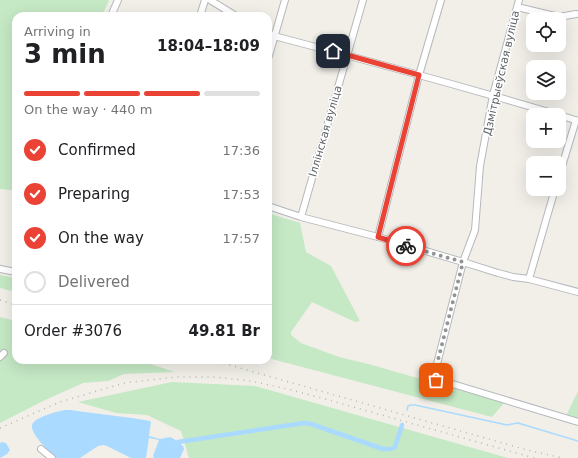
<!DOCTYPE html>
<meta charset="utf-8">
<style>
:root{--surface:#fff;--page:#f2f2f2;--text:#202124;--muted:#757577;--line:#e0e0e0;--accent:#ea4335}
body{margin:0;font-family:"DejaVu Sans",sans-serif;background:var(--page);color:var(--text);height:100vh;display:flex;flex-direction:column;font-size:15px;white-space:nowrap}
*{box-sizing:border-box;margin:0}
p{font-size:13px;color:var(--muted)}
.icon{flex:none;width:22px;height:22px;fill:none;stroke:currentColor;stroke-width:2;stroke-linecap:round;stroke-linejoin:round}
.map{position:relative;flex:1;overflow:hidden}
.drawer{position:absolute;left:12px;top:12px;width:260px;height:352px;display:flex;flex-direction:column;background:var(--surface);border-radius:12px;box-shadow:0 4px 16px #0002}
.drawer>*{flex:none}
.tools{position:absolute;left:526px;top:12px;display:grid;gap:8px}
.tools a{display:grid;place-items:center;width:40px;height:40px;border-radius:8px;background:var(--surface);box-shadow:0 4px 16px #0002;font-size:20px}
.pin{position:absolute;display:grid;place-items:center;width:34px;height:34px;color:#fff;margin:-17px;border-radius:8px;box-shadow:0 2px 6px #0006}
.courier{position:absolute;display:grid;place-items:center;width:40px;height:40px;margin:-20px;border:3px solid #ea4335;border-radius:50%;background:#fff;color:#222;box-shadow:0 1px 5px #0007}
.head em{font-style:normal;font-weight:600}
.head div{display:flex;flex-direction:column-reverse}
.head{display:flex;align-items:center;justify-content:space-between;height:68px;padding:0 12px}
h1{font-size:26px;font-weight:600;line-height:30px}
.bar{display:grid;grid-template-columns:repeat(4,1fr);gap:6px 4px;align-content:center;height:48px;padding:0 12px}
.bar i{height:5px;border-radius:3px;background:var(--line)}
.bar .on{background:var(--accent)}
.bar p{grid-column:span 4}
.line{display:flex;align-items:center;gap:10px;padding:0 12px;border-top:1px solid var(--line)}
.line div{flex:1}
ol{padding:0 12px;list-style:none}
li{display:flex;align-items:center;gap:12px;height:44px}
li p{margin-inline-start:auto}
li .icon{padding:4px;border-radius:50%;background:var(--accent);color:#fff;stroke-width:4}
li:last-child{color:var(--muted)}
li i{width:22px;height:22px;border:2px solid var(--line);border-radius:50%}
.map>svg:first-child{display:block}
.green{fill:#c5e8c5}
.water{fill:#aadaff}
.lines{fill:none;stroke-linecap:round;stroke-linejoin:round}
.stream{stroke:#aadaff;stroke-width:1.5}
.canal{stroke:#aadaff;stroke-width:4.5}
.minor-casing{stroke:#b5b8bc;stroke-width:8}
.minor{stroke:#fff;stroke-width:6}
.rail{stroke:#b6b7b8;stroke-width:1.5;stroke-dasharray:1 5;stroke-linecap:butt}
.done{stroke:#929495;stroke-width:4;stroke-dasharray:0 7.2}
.route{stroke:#ea4335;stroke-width:5}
.labels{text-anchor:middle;stroke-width:3;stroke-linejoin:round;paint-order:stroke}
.street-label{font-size:11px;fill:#5f6368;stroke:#fff}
</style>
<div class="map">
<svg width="578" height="458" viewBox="0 0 578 458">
<rect width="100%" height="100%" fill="#f1efe8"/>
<!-- green -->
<path class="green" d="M0 0H109L102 16H16V194L11 190 0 189Z
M268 213 300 223 306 252 331 266 360 321 355 322 312 302 291 332V335L301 343 339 357 372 365 504 403 492 417 268 358Z
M0 275 16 278V292L0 288Z
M0 317 16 321V360H138L175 372 124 374 108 381 83 383 43 401 0 423Z
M172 382 255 386 508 458H189L181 431 147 415 116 413 78 402Z
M578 391V420L566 416Z"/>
<!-- water -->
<path class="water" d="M65 410H71C97 414 123 416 150 421L151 422 149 436 160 439 170 437 174 439 183 446 184 449 180 458H154L153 456 159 440 149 438 146 458H131L107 446 103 445 98 446 80 458H56C50 452 30 434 32 425 33 418 58 411 65 410Z
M2 442 6 443 10 450 7 454 0 458V443Z"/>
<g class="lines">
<!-- stream -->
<path class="stream" d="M407 410 408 406 411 405H415L507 425 518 423 578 441"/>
<!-- canal -->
<path class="canal" d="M178 442 304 423 311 424 383 449C387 449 392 450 395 447L402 425"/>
<!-- minor casing -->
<g class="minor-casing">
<path id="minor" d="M210 0 236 16
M519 0 493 95 480 166 475 230 463 262 437 364 436 379 578 422
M517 7 559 17 576 14
M111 16 118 0
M200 16 205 0
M268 33 274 36C370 61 464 87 559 115
M268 59 285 0
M559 115 578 121
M559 176 576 120
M268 206 301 217 378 237 463 262 498 273 513 277 529 279 578 292
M301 217 363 0
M378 237 419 75 441 0
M0 269 16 272
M529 279 555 189
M0 357 4 353
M41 449 52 458"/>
</g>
<!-- minor -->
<use href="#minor" class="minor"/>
<!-- rail -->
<path class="rail" d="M0 300 16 305
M202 360 217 364
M212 360 527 450 563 458
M0 428 60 402 124 383 176 377H215L250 381 283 388 311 395 534 458"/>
</g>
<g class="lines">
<!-- done -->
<path class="done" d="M406 246 463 262 437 364 436 380"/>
<!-- route -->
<path class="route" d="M333 51 419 75 378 237 406 246"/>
</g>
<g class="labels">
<!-- street labels -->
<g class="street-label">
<text transform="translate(501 73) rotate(-77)" y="4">Дзмітрыеўская вуліца</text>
<text transform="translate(325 131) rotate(-74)" y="4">Іллінская вуліца</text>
</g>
</g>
</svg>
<div class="tools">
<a><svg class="icon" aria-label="locate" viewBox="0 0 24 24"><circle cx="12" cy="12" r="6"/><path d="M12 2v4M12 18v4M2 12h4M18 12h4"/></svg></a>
<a><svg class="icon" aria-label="layers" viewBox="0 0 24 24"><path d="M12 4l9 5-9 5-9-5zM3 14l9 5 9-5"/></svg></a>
<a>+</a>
<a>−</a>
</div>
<div class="pin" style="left:436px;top:380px;background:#ea580c"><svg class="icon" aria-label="bag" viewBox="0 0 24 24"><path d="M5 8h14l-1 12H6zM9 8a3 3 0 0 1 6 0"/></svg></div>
<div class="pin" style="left:333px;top:51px;background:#1f2937"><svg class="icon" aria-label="home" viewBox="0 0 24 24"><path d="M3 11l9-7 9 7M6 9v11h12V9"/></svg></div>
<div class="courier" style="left:406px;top:246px"><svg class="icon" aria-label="bike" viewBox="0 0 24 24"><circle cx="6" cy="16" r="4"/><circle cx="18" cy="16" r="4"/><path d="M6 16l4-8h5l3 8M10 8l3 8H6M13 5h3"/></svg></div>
<section class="drawer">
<div class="head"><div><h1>3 min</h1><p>Arriving in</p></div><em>18:04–18:09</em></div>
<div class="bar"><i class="on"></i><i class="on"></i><i class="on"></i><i></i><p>On the way · 440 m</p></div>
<ol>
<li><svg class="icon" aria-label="check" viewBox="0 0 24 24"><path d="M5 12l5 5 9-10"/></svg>Confirmed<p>17:36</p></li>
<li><svg class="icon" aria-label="check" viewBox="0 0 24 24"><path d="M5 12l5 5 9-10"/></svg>Preparing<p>17:53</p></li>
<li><svg class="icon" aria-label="check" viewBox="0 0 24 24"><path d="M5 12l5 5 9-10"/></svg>On the way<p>17:57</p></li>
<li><i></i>Delivered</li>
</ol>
<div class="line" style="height:52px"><div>Order #3076</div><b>49.81 Br</b></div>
</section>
</div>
